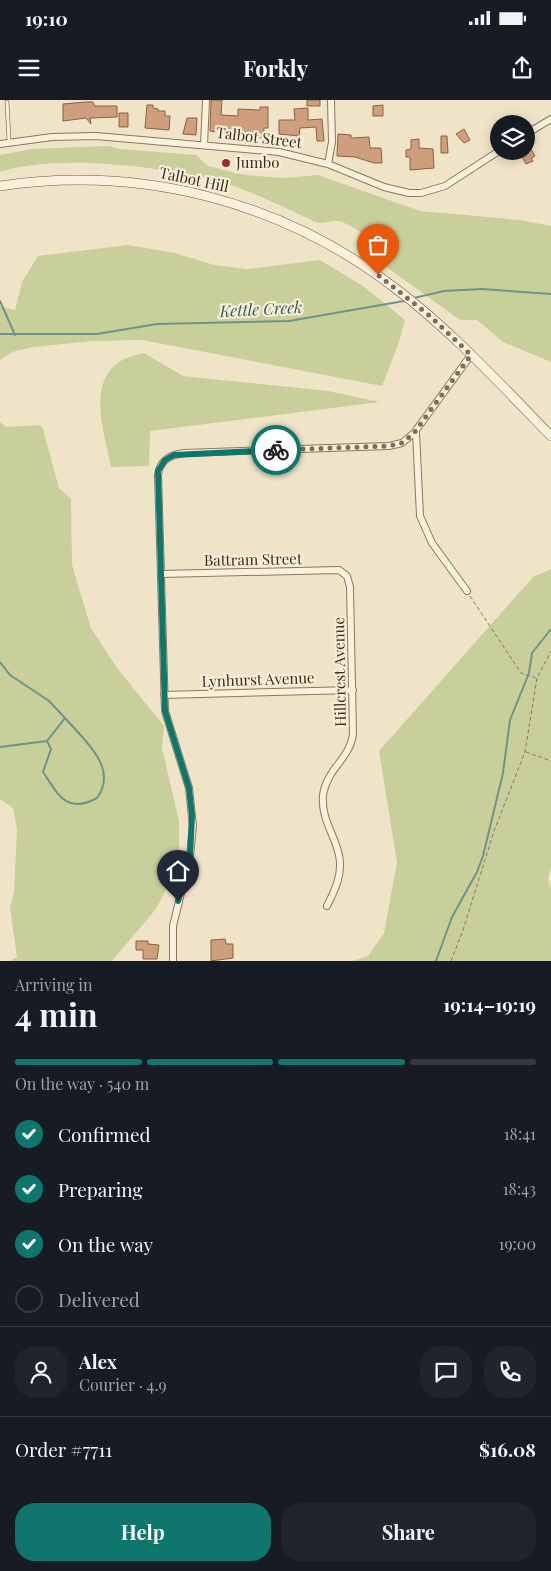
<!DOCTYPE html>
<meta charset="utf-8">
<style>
:root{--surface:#171b24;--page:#20242c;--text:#f1f3f6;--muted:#9ea1a6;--line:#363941;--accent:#0f766e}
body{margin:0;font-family:"Playfair Display",serif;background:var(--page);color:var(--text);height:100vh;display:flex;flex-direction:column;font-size:19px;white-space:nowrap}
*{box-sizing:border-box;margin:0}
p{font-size:16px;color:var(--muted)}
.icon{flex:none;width:28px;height:28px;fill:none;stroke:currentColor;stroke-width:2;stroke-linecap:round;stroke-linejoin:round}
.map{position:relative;height:861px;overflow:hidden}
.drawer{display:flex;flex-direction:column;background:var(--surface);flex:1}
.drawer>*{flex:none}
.controls{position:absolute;left:490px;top:15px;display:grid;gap:10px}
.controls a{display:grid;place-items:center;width:45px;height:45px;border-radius:50%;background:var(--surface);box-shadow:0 2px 12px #0003;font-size:25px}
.pin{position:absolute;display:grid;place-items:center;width:42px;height:42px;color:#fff;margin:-51px -21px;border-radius:50% 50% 50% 0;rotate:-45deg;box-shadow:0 0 5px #0007}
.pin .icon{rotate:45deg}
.courier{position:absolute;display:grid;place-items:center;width:50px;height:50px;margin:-25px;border:4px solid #0f766e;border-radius:50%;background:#fff;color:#222;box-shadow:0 1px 6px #0007}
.overview em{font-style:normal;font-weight:700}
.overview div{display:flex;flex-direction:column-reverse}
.overview{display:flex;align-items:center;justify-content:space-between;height:85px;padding:0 15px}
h1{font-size:32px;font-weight:700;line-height:38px}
.bar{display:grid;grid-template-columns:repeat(4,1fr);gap:8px 5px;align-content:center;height:60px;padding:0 15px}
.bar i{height:6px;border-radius:4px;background:var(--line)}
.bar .current{background:var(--accent)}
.bar p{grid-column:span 4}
.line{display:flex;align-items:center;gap:12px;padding:0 15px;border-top:1px solid var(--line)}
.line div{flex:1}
.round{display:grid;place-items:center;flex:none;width:52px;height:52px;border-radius:20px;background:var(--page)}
ol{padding:0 15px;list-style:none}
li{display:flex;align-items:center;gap:15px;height:55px}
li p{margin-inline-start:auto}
li .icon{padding:5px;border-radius:50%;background:var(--accent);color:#fff;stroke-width:4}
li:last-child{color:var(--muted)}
li i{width:28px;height:28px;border:2px solid var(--line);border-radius:50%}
.primary-button{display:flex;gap:10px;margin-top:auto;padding:10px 15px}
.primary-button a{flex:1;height:58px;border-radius:20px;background:var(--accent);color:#fff;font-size:20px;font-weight:700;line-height:58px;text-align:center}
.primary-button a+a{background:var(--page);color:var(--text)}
.status{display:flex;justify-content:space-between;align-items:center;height:35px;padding:0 25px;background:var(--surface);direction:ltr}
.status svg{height:14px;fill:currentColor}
header{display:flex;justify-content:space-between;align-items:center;height:65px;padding:0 15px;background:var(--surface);font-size:22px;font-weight:700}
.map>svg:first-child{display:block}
.green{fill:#c9cf9b}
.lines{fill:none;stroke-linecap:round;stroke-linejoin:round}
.stream{stroke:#6f938a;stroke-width:2}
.building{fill:#cf9f7d;stroke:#8d5f41}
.service-casing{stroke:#8d765c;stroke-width:4.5}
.minor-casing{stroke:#8d765c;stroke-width:8}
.secondary-casing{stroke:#6f573f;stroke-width:10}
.path{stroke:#8d765c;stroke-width:1;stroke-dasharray:4 2.5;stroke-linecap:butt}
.service{stroke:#faf1dc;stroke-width:3}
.minor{stroke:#faf1dc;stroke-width:6}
.secondary{stroke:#faf1dc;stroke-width:9}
.done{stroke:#7c6e5b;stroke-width:5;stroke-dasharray:0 9}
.route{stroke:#0f766e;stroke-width:6}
.poi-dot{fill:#9e2a2b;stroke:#f7eed8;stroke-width:2}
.labels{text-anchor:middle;stroke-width:4.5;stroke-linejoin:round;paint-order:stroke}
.street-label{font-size:15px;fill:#3d2e20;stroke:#f7eed8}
.poi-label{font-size:15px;fill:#3d2e20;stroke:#f7eed8;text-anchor:start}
.water-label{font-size:16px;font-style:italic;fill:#2f5d5a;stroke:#f7eed8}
</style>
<div class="status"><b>19:10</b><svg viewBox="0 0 49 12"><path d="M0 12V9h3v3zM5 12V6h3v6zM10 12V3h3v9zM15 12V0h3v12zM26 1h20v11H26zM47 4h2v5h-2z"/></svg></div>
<header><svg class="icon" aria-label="menu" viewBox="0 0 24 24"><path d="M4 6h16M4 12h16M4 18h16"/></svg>Forkly<svg class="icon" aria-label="share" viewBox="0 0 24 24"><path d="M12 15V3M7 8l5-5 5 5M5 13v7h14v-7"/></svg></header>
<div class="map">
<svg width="551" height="861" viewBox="0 0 551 861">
<rect width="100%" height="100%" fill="#f0e4c8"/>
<!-- green -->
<path class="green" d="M108 46 121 49 196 55 208 66 245 75 283 78 318 75 420 111 520 120 551 126V262L503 242 477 220H460L378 161C378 157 378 150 376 146 372 138 347 122 338 121 330 120 324 125 316 122 286 109 257 93 225 83 167 67 57 53 0 72V55L32 49Z
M128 145 175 153 214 165 247 169 320 160 363 186 405 220 398 245 382 286 142 240 93 241 34 247 12 252 0 260V206L15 210 22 182 38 156Z
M144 253 183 276 328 291 380 302 150 331 149 366 111 367C105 334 85 282 122 260 128 257 137 255 144 253Z
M0 322 6 327 40 325 43 329 59 388 71 399 72 465 91 528 117 568 164 626 162 648 179 721V764L156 809 112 861H10L17 857 10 807 14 792 17 729 13 708 0 699Z
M551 469V767L548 779 551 787V861H352L368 856 384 833 397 762 379 651 533 477Z"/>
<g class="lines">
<!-- stream -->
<path class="stream" d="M414 198 444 191 482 189 551 194
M0 201 15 235
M0 234H97L157 224 289 221 404 201
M0 562 10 575 49 601 65 618 47 641 0 647
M47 641 51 649 43 672C58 694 66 715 97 698 119 668 84 640 65 618
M436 861 452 817 477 772 483 756 503 673 510 620 529 573 532 553 551 529"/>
</g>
<!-- building -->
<path class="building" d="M211 0H222L221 15 238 16V9L260 10V7H268V28H264L263 38 210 31Z
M307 0H320V6H307Z
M86 2H93L95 6H117V17L90 18 91 24 86 18 63 21V4Z
M147 5H153V8L158 9V11H165V16H170L169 30 145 28Z
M383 5V16H373V6Z
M308 8V20L322 19 324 41H317L316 27 300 28 299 36 279 34V20H295L294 9Z
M119 13H128V27H119Z
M187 18H197L196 35 183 34Z
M464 29 470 40 464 43 456 34Z
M338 34 351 35V38L369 37 370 48H381L382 63H374L355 57 337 56Z
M441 36H447L448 53H441Z
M419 39V48L433 49 434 68 410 70V57H406V50L411 49V40Z
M526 41 535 56 531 58 533 61 526 64 519 51H526Z
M225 839 226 844H233V858L211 861V840Z
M136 841H148V844L159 845 157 859H143V850H136Z"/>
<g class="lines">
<!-- service casing -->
<g class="service-casing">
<path id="service" d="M7 2 9 41"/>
</g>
<!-- minor casing -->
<g class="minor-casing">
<path id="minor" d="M526 34 551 19
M0 44 52 37 96 36 279 52 328 64 384 87 409 93H421L445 86 499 51
M204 45 206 0
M328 64 332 42 331 0
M416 332 420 416 432 443 467 491
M161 474 339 470 347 476 350 487 353 634C350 659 327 668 323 695 321 719 334 733 339 755 343 774 335 790 327 806
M164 595 353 590
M173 861V826L190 756 193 726 189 688 165 611 158 375C160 360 170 355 184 353L389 346 402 343 414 333 471 255"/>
</g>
<!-- secondary casing -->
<g class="secondary-casing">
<path id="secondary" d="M0 86C141 65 282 101 395 188 452 231 501 285 551 336"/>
</g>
<!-- path -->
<path class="path" d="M470 496 521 573 536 578
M526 652 551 661
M451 861 463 830 494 731 525 652 537 578 551 551"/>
<!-- service -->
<use href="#service" class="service"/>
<!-- minor -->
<use href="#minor" class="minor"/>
<!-- secondary -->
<use href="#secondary" class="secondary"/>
</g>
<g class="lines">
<!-- done -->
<path class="done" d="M276 350 389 346 402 343 414 333 471 255 430 216 378 175"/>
<!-- route -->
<path class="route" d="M178 801 190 756 192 716 189 688 165 611 158 371 165 360 174 355 276 350"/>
</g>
<!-- markers -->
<circle class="poi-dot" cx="226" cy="63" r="5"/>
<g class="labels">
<!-- street labels -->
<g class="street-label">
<text transform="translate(259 38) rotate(7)" y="5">Talbot Street</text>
<text transform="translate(194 80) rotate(12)" y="5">Talbot Hill</text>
<text transform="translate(253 460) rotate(-1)" y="5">Battram Street</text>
<text transform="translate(340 572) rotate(-91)" y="5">Hillcrest Avenue</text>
<text transform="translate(258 580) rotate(-2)" y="5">Lynhurst Avenue</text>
</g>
<!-- poi labels -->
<g class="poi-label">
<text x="236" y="68">Jumbo</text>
</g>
<!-- water labels -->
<g class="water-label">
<text transform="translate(261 209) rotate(-3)" y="6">Kettle Creek</text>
</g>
</g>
</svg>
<div class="controls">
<a><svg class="icon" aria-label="layers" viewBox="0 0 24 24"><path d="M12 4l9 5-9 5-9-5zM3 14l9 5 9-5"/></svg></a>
</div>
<div class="pin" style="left:378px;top:175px;background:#ea580c"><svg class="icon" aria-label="bag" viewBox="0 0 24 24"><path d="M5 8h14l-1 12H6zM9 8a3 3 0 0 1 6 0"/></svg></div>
<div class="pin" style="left:178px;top:801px;background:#1f2937"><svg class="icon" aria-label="home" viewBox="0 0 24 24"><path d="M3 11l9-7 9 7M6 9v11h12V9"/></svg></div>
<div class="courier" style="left:276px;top:350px"><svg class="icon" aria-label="bike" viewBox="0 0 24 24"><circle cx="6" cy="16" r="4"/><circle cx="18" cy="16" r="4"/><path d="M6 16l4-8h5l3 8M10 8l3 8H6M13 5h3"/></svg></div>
</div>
<section class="drawer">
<div class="overview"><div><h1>4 min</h1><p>Arriving in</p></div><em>19:14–19:19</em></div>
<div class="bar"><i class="current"></i><i class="current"></i><i class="current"></i><i></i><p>On the way · 540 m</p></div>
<ol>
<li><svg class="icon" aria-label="check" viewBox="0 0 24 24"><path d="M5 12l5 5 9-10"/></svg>Confirmed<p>18:41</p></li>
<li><svg class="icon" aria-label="check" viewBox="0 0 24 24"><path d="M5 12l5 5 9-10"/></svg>Preparing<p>18:43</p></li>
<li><svg class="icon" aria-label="check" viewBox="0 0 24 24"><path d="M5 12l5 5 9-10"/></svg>On the way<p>19:00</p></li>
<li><i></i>Delivered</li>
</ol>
<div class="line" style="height:90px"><a class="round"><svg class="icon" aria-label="person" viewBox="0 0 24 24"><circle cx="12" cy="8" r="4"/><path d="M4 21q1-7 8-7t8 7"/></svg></a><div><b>Alex</b><p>Courier · 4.9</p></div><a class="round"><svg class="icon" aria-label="chat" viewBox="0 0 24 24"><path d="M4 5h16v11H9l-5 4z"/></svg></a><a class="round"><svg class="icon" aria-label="phone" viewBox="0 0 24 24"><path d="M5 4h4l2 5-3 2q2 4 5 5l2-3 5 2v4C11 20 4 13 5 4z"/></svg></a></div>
<div class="line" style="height:65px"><div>Order #7711</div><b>$16.08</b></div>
<div class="primary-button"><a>Help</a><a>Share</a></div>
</section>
